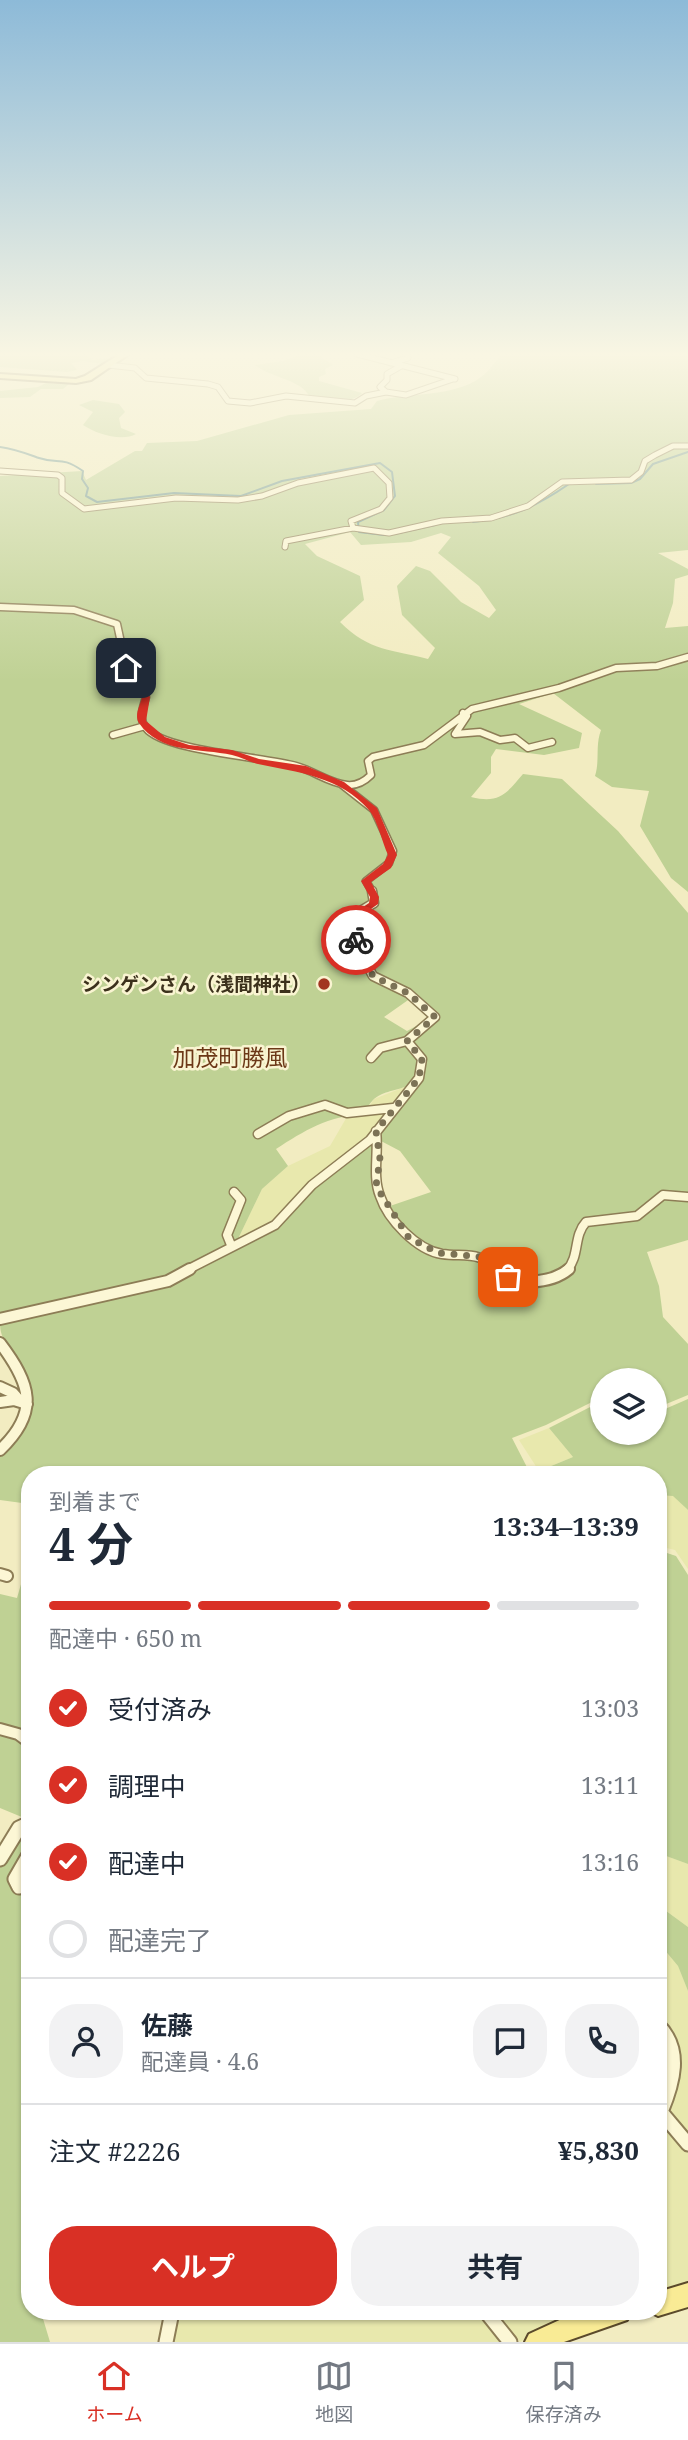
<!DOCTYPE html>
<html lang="ja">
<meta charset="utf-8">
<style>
:root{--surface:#fff;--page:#f2f2f3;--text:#1f2937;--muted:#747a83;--line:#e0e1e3;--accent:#d93025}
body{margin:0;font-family:"Noto Serif","Noto Sans JP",serif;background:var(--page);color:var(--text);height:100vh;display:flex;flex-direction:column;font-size:26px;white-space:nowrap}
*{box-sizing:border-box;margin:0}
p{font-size:23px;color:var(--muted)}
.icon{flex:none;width:38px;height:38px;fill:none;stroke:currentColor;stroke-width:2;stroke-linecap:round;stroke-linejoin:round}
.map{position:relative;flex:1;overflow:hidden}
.panel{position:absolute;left:21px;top:1466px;width:646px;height:854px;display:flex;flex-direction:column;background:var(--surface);border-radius:28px;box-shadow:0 2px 5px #0004}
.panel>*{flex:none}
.controls{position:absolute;left:590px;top:1368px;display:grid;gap:14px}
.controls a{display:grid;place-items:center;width:77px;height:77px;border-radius:50%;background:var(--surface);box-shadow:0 2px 5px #0004;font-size:35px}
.pin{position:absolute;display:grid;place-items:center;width:60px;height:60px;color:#fff;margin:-30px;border-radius:14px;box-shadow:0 4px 10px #0006}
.courier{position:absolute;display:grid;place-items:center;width:70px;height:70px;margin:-35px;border:5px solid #d93025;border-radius:50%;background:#fff;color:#222;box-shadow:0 2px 9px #0007}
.headline em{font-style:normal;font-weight:700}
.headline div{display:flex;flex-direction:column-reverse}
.headline{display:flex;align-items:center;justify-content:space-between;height:119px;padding:0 28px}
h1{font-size:46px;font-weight:700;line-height:52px}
.bar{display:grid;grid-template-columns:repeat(4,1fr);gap:10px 7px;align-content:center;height:84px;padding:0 28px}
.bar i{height:9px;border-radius:5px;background:var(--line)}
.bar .active{background:var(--accent)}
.bar p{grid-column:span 4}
.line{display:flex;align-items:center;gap:18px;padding:0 28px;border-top:2px solid var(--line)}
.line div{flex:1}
.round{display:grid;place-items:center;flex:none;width:74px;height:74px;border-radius:28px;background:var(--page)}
ol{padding:0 28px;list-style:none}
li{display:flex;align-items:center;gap:21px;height:77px}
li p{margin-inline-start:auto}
li .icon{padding:7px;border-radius:50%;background:var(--accent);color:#fff;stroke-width:4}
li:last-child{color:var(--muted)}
li i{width:38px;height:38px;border:4px solid var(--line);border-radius:50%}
.button{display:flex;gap:14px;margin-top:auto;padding:14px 28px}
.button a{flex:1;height:80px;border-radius:28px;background:var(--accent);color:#fff;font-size:28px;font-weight:700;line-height:80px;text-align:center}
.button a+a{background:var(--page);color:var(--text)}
.tabs{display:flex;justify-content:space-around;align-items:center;height:98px;border-top:2px solid var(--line);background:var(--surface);font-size:19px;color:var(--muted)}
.tabs a{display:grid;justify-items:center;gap:4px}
.tabs .active{color:var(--accent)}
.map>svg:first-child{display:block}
.farmland{fill:#e8e8ad}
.green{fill:#bfd194;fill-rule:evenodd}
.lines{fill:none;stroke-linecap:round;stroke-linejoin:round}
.stream{stroke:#6a9390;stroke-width:2}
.street-far4-casing{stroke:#8d7d56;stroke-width:7}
.street-far3-casing{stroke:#8d7d56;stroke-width:9}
.street-far2-casing{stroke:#8d7d56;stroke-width:11}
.street-far1-casing{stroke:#8d7d56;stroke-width:14}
.street-casing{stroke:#8d7d56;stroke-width:17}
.primary-casing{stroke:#5b4a2b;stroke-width:4}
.street-far4{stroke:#fcf7d5;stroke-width:5}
.street-far3{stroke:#fcf7d5;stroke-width:6}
.street-far2{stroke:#fcf7d5;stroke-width:8}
.street-far1{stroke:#fcf7d5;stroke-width:10}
.street{stroke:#fcf7d5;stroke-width:13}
.primary{fill:#f9eb95;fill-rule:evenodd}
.route{fill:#d93025}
.done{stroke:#7c7256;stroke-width:7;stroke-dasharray:0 12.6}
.poi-dot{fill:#a23621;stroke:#f9f4d1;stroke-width:2.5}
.labels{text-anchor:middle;stroke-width:5;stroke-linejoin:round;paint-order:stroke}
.poi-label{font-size:19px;font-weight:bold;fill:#3c311c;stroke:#f9f4d1;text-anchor:end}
.quarter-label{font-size:23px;fill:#6c3817;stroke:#f9f4d1}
</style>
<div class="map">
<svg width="688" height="2342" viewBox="0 0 688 2342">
<rect width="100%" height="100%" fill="#f2ecc1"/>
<!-- farmland -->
<path class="farmland" d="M412 1084 389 1106 367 1139 272 1223 238 1239 262 1189 288 1166 330 1146 348 1115H363L374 1099Z
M549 1428 573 1457 539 1471 519 1440Z
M658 1495H673L688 1510V1569L675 1550 658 1546Z
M658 1853 688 1864V1927L658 1905Z
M658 1942 678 1966 688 1991V2137L658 2108Z
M658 2117 688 2150V2286L658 2295Z
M177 2312H480L503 2342H170Z
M494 2312H577L552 2322 520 2342Z"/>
<!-- green -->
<path class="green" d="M0 354H86L92 360 111 358 103 364 83 361 71 363 77 370 67 372 0 367Z
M302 354H317L333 365 325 369 326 374 319 377V381L362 393C350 406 325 398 309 396 302 380 269 377 255 365L283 361Z
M504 354H688V550L658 553 688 569V575L675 579 673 603 665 628 688 626V892L671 878 640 826 649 791 612 787 595 776C600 760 595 746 601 730L553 693 519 704 582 733 579 748 544 755 496 749 491 757V773L471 797C499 804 506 794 523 774L562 779 618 831 688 913V1195C653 1186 659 1200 635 1215L584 1220C567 1231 582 1259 562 1271 547 1280 519 1281 504 1273 496 1268 492 1259 484 1255 474 1251 462 1254 451 1253 422 1251 405 1229 390 1206L431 1192 400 1151 381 1141V1134L398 1108 419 1086 425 1058 411 1041 439 1016 409 992 374 976 347 926 350 919 376 903V896L367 881 392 861 394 848 378 813 343 783 296 763 264 761 233 751 188 746 183 748 231 754 256 762 293 767 339 786 375 814 390 855 385 865 363 881 372 902 347 917 343 926 371 977 411 998 384 1017 407 1031 433 1017 404 1041 419 1059C420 1097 392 1083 373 1100 369 1104 366 1110 363 1115 329 1115 304 1131 276 1149L288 1166 262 1189 238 1239 175 1275 0 1315V476L82 471 86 480 135 451H142L147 443 197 441 289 415 371 409 377 401C409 392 453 398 481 377 490 371 495 360 504 354ZM350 532 361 545 411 542 441 533 451 537 438 553 479 586 496 610 489 618 461 602 430 571 416 566 397 586 402 615 435 648 428 659C391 649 370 652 340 622L364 600 360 576 317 556 305 544Z
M46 383 69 384 63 389H41L30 397 0 398V391L38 387Z
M93 400 119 404 125 412 119 418 121 428 136 434C122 442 96 434 83 425L93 412 79 405Z
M375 1140 374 1186 407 1239 454 1258 486 1262 531 1282C586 1266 571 1274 586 1224L628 1221 659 1198 688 1199V1240L647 1252 659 1286 663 1317 688 1344V1395L659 1407 655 1406 654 1381H602V1397L546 1425 512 1438 531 1475H30V1513L22 1503 0 1500V1453C33 1428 43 1399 19 1361 10 1346 0 1341 0 1323L154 1287 277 1226 321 1181Z
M688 1399V1510L673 1496 658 1495V1475H542L539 1471 573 1457 549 1428 598 1403 602 1401V1433H654L655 1409H665Z
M658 1550 676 1556 688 1575V1864L658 1853Z
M30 1553V1738L0 1725V1594L17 1598Z
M0 1732 16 1737 30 1749 29 1820 0 1808Z
M30 1827 29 1847 11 1874 30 1890V2312H41L50 2342H0V1867L23 1831Z
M658 1905 688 1927V1991L678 1966 658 1942Z"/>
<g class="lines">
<!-- stream -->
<path class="stream" d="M0 447C15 449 25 453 39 458 60 465 59 455 83 471L82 479 88 488 86 496 97 502 174 493 241 496 282 481 380 463 392 472 395 496 384 510 358 522 359 532 384 535
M596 484 631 483 640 479 653 464 688 452
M473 522C512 518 537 506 569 484
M394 534 435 525"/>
<!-- street-far4 casing -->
<g class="street-far4-casing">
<path id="street-far4" d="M357 354 455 379
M391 363 408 358V354
M108 365 135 368 146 378 208 384 218 387 228 401 250 403 286 396 355 403 366 396 386 392 380 387 387 380V374L401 366
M386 392 406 395 453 379
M0 471 58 475 62 478V493L84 509 176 498 238 500 262 496 298 483 374 468 389 483 390 498 381 509 351 521 353 528
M285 547 286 541 353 528 389 533 442 521 491 518 528 506 562 482 631 480 641 472 645 461 655 455 673 446H688"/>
</g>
<!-- street-far3 casing -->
<g class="street-far3-casing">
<path id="street-far3" d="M0 607 74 610 117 624 128 675 146 697C143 708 138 718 146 728 163 751 265 757 296 766 314 771 329 783 347 785 357 786 364 782 371 775L368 761 373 757 424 745 472 709 559 688 616 668 657 666 688 657
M463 713 467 716 455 734 480 732 500 740 515 738 528 748 552 742
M113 735 145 726
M341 784 374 810 393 851 389 863 366 881 373 893"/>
</g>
<!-- street-far2 casing -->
<g class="street-far2-casing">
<path id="street-far2" d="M371 1058 380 1048 407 1041
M376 1131C379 1152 372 1176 380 1196 388 1220 417 1250 442 1254 465 1257 481 1251 497 1270
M258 1134 289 1116 325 1105 347 1113 393 1108
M231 1245 227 1235 241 1200 234 1192
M187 1270 275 1225 312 1185 370 1140 419 1078 422 1059 407 1041 435 1017 408 993 373 976 345 924 349 918 374 903 372 891
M567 1270C580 1256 573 1236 586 1222L637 1216 663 1195 688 1197"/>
</g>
<!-- street-far1 casing -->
<g class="street-far1-casing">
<path id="street-far1" d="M495 1269C513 1287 551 1284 569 1269
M0 1319 168 1281 190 1269
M0 1343C31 1384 40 1412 0 1450
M0 1387 13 1393 20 1401
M0 1402 14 1400 27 1404
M0 1574 7 1576
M0 1729 18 1734 30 1743"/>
</g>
<!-- street casing -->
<g class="street-casing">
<path id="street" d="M30 1853 15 1879 19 1887 30 1884
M0 1859 19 1828 30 1823
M658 2025C683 2050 673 2083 661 2112
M658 2113 661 2112 688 2144
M486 2312 510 2342
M166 2342 172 2312"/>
</g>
<!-- primary casing -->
<g class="primary-casing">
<path id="primary" d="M120 354H129L91 380 76 383 0 378V374L76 379 85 376Z
M688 2283V2307L658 2316 650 2312H658V2292Z
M577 2312H631L627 2320 564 2342H525L529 2334Z"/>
</g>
<!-- street-far4 -->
<use href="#street-far4" class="street-far4"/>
<!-- street-far3 -->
<use href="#street-far3" class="street-far3"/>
<!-- street-far2 -->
<use href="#street-far2" class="street-far2"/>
<!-- street-far1 -->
<use href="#street-far1" class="street-far1"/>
<!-- street -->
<use href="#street" class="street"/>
<!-- primary -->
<use href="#primary" class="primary"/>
</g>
<!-- sky -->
<linearGradient id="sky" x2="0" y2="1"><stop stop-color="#8dbad8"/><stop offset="0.52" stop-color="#f9f6e3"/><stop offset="1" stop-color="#f9f6e3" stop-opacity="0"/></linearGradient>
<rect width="688" height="682" fill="url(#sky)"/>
<!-- route -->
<path class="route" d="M126 665 150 697 146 721 165 737 189 745 232 750 259 759 306 766 344 782 377 808 397 855 391 868 371 882 379 897 378 904 351 923 359 942H353L341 922 369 903 370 897 361 881 383 864 388 855C382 842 378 821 369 810 341 777 297 772 258 764 249 762 241 757 232 755 201 748 160 754 139 723 134 716 140 705 142 698L126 679 122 668Z"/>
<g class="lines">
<!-- done -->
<path class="done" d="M356 940 373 976 408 993 435 1017 407 1041 422 1059 419 1078 376 1131 380 1159 376 1186 409 1238 439 1253 483 1257 508 1277"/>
</g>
<!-- markers -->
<circle class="poi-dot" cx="324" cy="984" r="7"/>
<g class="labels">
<!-- poi labels -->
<g class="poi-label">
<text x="310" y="991">シンゲンさん（浅間神社）</text>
</g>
<!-- quarter labels -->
<g class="quarter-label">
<text x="230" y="1066">加茂町勝風</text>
</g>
</g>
</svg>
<div class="controls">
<a><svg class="icon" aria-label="layers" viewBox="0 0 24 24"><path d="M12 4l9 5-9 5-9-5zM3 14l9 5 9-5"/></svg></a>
</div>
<div class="pin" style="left:508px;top:1277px;background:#ea580c"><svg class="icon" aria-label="bag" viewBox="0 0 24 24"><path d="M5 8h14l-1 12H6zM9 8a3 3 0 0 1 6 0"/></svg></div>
<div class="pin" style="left:126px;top:668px;background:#1f2937"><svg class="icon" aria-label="home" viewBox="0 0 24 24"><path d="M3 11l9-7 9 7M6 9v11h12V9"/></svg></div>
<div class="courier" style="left:356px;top:940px"><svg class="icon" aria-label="bike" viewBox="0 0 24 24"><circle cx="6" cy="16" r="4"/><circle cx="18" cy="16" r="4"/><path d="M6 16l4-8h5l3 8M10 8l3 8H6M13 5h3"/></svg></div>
<section class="panel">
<div class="headline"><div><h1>4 分</h1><p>到着まで</p></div><em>13:34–13:39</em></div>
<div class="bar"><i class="active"></i><i class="active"></i><i class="active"></i><i></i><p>配達中 · 650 m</p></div>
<ol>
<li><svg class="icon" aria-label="check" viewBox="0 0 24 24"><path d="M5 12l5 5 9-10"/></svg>受付済み<p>13:03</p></li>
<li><svg class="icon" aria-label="check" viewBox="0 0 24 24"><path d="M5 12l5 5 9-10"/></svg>調理中<p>13:11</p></li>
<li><svg class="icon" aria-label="check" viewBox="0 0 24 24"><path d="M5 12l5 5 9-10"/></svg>配達中<p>13:16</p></li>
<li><i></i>配達完了</li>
</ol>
<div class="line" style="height:126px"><a class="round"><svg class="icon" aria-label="person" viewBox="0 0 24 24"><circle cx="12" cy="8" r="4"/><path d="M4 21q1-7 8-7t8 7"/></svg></a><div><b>佐藤</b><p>配達員 · 4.6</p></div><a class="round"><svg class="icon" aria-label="chat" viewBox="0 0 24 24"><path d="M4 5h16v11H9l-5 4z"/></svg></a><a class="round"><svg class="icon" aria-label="phone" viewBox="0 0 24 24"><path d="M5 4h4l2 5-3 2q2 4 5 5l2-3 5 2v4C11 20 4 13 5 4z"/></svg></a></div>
<div class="line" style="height:91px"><div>注文 #2226</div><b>¥5,830</b></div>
<div class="button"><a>ヘルプ</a><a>共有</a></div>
</section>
</div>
<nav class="tabs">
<a class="active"><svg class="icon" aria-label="home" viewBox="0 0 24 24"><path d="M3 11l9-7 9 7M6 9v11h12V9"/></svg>ホーム</a>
<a><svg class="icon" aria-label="map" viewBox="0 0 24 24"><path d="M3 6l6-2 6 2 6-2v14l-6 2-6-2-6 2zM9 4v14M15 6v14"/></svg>地図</a>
<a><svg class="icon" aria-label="saved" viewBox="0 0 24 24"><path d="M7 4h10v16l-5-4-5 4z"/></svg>保存済み</a>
</nav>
